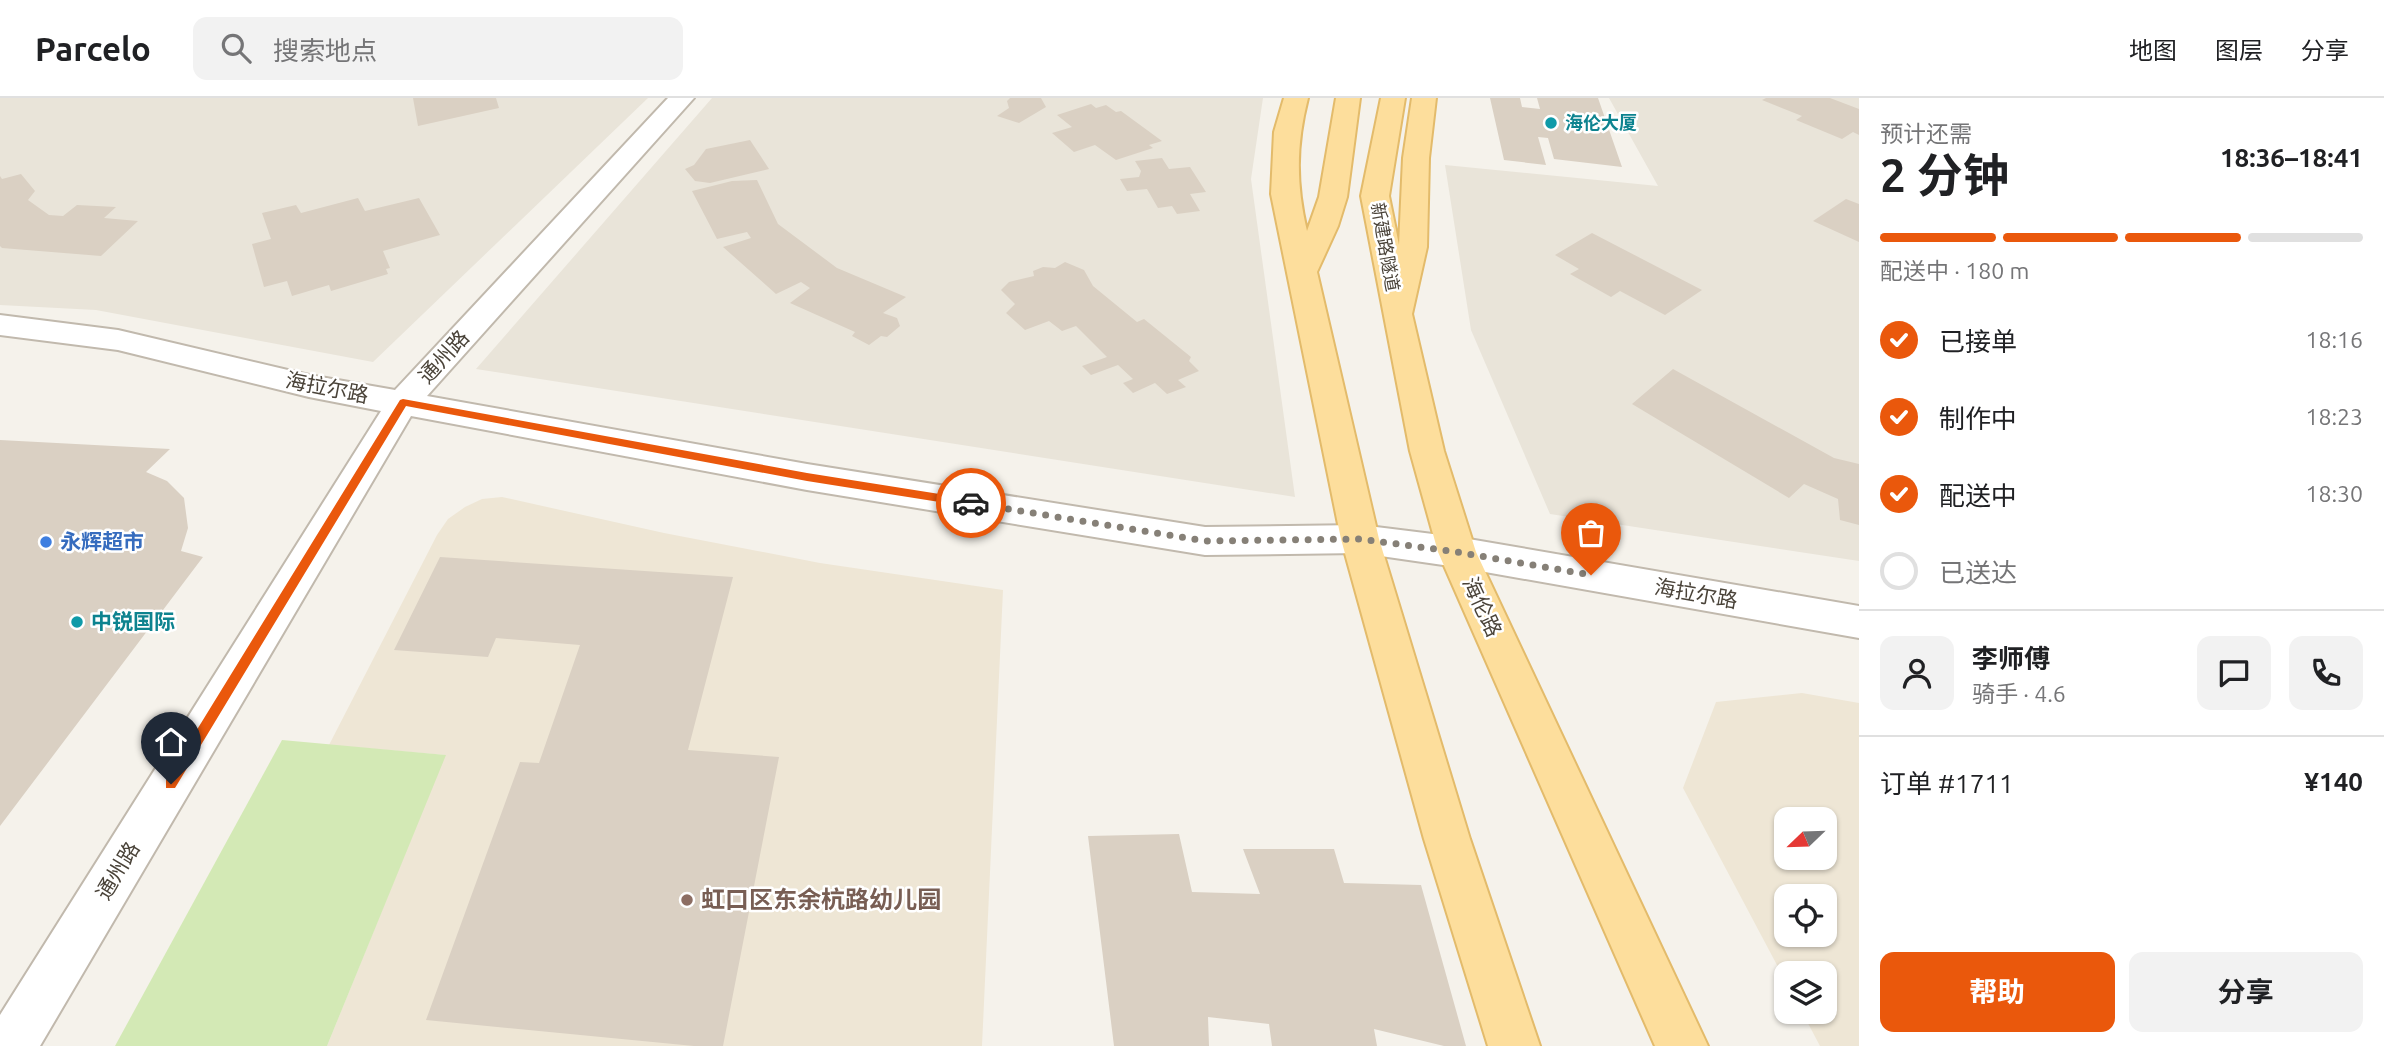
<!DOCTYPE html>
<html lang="zh">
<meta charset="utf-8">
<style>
:root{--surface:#fff;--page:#f2f2f2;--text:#202124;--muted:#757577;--line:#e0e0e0;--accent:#ea580c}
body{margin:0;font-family:Ubuntu,"Noto Sans SC",sans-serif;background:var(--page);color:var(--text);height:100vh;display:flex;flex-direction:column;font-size:26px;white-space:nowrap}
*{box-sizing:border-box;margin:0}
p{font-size:23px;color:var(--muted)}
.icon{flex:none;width:38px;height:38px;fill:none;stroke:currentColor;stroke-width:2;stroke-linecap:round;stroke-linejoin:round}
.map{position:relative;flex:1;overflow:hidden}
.sheet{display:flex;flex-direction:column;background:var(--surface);width:525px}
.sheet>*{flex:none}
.needle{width:46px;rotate:247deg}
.buttons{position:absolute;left:1774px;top:709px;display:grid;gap:14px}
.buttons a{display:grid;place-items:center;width:63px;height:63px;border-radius:14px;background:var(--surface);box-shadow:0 2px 5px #0004;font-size:35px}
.pin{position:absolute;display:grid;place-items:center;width:60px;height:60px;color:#fff;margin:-72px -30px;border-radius:50% 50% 50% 0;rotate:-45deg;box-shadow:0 0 7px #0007}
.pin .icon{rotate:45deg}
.courier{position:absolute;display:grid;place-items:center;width:70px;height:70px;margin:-35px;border:5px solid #ea580c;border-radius:50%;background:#fff;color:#222;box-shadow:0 2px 9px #0007}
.summary em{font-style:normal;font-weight:700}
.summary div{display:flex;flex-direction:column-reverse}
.summary{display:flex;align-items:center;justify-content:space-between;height:119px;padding:0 21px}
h1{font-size:46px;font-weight:700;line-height:52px}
.bar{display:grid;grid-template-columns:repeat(4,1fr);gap:10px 7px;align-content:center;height:84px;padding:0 21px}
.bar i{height:9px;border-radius:5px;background:var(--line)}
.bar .selected{background:var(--accent)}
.bar p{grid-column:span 4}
.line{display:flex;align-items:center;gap:18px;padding:0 21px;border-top:2px solid var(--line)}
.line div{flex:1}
.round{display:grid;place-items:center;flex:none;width:74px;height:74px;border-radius:14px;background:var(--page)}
ol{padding:0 21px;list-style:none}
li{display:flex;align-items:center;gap:21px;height:77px}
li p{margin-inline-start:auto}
li .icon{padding:7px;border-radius:50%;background:var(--accent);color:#fff;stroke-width:4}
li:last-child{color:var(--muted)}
li i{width:38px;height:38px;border:4px solid var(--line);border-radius:50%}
.primary-button{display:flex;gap:14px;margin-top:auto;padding:14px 21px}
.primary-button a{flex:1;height:80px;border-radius:14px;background:var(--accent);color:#fff;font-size:28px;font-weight:700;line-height:80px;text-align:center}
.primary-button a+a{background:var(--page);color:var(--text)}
header{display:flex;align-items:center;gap:42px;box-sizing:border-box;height:98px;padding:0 35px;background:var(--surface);border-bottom:2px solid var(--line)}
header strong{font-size:33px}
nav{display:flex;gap:38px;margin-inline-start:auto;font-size:24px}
.search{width:490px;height:63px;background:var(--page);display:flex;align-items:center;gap:18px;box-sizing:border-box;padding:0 24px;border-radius:14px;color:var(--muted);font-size:26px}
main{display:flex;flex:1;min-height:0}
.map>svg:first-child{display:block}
.residential{fill:#e9e4d9}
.education{fill:#eee6d5;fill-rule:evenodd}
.green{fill:#d3e9b5}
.building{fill:#dad0c3}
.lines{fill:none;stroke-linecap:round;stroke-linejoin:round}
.minor-casing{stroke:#c1b9ad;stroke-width:4}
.major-casing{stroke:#e3bb6b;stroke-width:4}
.minor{fill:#fff;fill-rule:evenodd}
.major{fill:#fdde9c;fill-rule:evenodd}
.route{fill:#ea580c}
.done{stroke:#868077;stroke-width:7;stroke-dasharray:0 12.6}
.culture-dot{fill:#0f9aa8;stroke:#fff;stroke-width:2.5}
.shop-dot{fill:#3f7fe0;stroke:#fff;stroke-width:2.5}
.education-dot{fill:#8d6e63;stroke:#fff;stroke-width:2.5}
.labels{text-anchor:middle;stroke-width:5;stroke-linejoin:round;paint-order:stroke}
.far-culture-label{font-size:18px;font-weight:bold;fill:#0d838f;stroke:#fff;text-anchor:start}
.far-street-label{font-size:18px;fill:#4a4339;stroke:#fff}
.street-label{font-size:21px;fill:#4a4339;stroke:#fff}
.shop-label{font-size:21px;font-weight:bold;fill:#366cbe;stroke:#fff;text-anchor:start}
.culture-label{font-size:21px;font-weight:bold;fill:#0d838f;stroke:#fff;text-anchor:start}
.near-education-label{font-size:24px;font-weight:bold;fill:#785e54;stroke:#fff;text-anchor:start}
</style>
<header>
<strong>Parcelo</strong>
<div class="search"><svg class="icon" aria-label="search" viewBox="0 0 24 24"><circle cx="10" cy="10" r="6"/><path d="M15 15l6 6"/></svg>搜索地点</div>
<nav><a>地图</a><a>图层</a><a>分享</a></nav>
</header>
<main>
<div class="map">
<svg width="1859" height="948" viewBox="0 0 1859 948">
<rect width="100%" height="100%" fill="#f5f2eb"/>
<!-- residential -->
<path class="residential" d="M0 0H648L373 264 96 212 0 207Z
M712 0H1263L1251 81 1295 399 476 271Z
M1609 0H1859V463L1550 416 1471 232 1445 67 1658 88Z"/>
<!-- education -->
<path class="education" d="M502 399 664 435 820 465 1003 492 982 948H327L445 657 329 647 437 437 448 421 465 409 482 401Z
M1802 595 1859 605V948H1820L1802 914H1825V875H1787V886L1683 690 1716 604ZM1787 721H1825V760H1787ZM1787 798H1825V836H1787Z"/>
<!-- green -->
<path class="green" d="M282 642 446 657 327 948H115Z"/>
<!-- building -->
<path class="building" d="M413 0H496L499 10 418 28Z
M1010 0H1041L1046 9 1019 25 997 18 1009 10 1007 3Z
M1490 0H1520L1522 9 1540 11 1537 0H1598L1622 69 1554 61 1548 40 1538 39 1546 67 1504 62Z
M1766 0H1830L1859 11V37L1853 34 1842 41 1796 22 1802 18 1762 2Z
M1091 6 1096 10 1106 7 1116 14 1121 13 1162 43 1149 47 1153 50 1116 62 1095 47 1074 54 1052 35 1072 29 1057 17Z
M750 42 769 71 710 85 695 83 685 71 694 67 706 51Z
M1162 60 1169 71 1190 69 1206 94 1190 96 1200 113 1177 116 1172 108 1158 110 1147 91 1127 93 1120 81 1139 79 1141 73 1135 63Z
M21 76 35 93 28 102 49 117 63 118 77 107 116 109 104 120 138 123 101 158 2 150 0 148V78L2 81Z
M757 82 778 126 837 170 906 199 883 215 897 220 900 228 887 239 881 238 869 247 852 238 855 234 790 205 810 190 801 184 776 196 723 149 751 140 747 134 717 141 692 93 732 83Z
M358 100 365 113 419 100 440 137 383 153 390 170 386 171 388 176 331 193 329 187 292 198 287 183 264 189 252 146 271 141 262 115 296 107 301 115Z
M1846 101 1859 106V144L1813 123Z
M1592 135 1702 192 1665 217 1620 193 1611 199 1570 176 1579 171 1555 157Z
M1065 164 1084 172 1093 188 1137 224 1144 221 1191 259 1189 263 1199 273 1178 282 1186 289 1167 296 1155 285 1133 295 1123 285 1133 281 1118 267 1091 277 1082 268 1107 259 1076 228 1062 233 1049 223 1025 232 1006 215 1015 206 1001 192 1009 184 1034 178 1033 173 1043 169 1055 170Z
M1673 271 1834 360 1859 366V427L1840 422 1838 401 1804 386 1789 400 1632 306Z
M0 342 170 351 146 374 167 383 184 400 188 430 181 453 203 459 0 728Z
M440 459 733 479 688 652 779 659 723 948H694L426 922 520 664 539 665 580 547 496 540 488 559 394 552Z
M1179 736 1192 794 1260 796 1243 751H1334L1344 785 1421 787 1466 948H1444L1374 931 1377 948H1272L1269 926 1208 919 1209 948H1114L1088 738Z"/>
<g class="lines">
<!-- minor casing -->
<g class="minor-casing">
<path id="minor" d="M668 0H694L427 298 807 366 1205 429 1360 427 1457 439 1859 508V540L1457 469 1360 455 1205 457 807 392 411 318 40 948H0V917L381 313 309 299 118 252 0 237V217L118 232 309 277 395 292Z"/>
</g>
<!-- major casing -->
<g class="major-casing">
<path id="major" d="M1284 0H1308C1296 47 1296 86 1307 133L1319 99 1336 0H1360L1347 99 1338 128 1317 174 1379 441 1470 741 1540 948H1488L1424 741 1341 441 1271 96 1274 34Z
M1381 0H1405L1389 98 1399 147 1403 60 1412 0H1436L1429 60 1427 149 1412 216 1444 353 1476 454 1708 948H1655L1438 454 1410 353 1361 98Z"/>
</g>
<!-- minor -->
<use href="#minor" class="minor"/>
<!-- major -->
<use href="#major" class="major"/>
</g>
<!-- route -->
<path class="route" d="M403 301 807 375 971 401 976 405 971 409 807 383 406 308 175 690H166V682L400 302Z"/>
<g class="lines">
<!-- done -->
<path class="done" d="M971 405 1205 443 1360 441 1457 454 1591 477"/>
</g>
<!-- markers -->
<g class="culture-dot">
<circle cx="1551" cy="25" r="7"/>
<circle cx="77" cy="524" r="7"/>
</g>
<circle class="shop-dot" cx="46" cy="444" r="7"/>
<circle class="education-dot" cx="687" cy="802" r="7"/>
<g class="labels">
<!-- far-culture labels -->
<g class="far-culture-label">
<text x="1565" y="31">海伦大厦</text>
</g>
<!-- far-street labels -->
<g class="far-street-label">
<text transform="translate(1385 149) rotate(80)" y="6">新建路隧道</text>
</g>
<!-- street labels -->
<g class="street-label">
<text transform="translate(444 259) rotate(-48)" y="7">通州路</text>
<text transform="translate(327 290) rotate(11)" y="7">海拉尔路</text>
<text transform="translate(1696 496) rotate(10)" y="7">海拉尔路</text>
<text transform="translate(1482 509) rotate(65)" y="7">海伦路</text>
<text transform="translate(118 773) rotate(-59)" y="7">通州路</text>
</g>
<!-- shop labels -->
<g class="shop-label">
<text x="60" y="451">永辉超市</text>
</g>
<!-- culture labels -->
<g class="culture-label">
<text x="91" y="531">中锐国际</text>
</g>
<!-- near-education labels -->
<g class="near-education-label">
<text x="701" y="810">虹口区东余杭路幼儿园</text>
</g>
</g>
</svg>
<div class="buttons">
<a><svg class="needle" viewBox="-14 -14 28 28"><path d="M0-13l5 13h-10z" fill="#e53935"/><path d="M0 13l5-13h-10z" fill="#757577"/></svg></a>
<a><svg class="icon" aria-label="locate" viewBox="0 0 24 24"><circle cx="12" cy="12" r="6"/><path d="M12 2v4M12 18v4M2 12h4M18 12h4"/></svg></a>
<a><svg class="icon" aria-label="layers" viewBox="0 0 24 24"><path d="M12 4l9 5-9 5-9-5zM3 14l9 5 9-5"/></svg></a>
</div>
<div class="pin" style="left:1591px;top:477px;background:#ea580c"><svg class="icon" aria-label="bag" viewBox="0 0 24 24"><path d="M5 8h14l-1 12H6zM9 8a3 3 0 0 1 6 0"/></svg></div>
<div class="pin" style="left:171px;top:686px;background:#1f2937"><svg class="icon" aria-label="home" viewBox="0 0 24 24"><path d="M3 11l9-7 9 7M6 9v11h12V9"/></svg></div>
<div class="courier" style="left:971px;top:405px"><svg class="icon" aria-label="car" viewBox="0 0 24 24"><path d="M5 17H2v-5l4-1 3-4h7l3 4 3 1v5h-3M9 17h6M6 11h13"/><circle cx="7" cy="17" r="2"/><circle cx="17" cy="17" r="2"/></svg></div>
</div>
<section class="sheet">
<div class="summary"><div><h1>2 分钟</h1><p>预计还需</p></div><em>18:36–18:41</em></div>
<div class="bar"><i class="selected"></i><i class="selected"></i><i class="selected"></i><i></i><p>配送中 · 180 m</p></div>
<ol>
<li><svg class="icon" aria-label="check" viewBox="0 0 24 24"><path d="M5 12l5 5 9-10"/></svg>已接单<p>18:16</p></li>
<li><svg class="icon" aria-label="check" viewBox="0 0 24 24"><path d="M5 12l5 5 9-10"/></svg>制作中<p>18:23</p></li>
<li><svg class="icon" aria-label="check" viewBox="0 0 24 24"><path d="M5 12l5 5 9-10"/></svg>配送中<p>18:30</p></li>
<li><i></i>已送达</li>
</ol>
<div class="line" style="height:126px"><a class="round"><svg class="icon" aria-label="person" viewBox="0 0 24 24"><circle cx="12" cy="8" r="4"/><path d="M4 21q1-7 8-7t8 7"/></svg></a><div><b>李师傅</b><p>骑手 · 4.6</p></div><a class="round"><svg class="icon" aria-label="chat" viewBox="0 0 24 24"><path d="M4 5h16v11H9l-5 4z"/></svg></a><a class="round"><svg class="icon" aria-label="phone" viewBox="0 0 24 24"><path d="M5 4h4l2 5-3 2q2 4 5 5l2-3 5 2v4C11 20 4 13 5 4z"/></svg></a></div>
<div class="line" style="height:91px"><div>订单 #1711</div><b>¥140</b></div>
<div class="primary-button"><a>帮助</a><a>分享</a></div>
</section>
</main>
